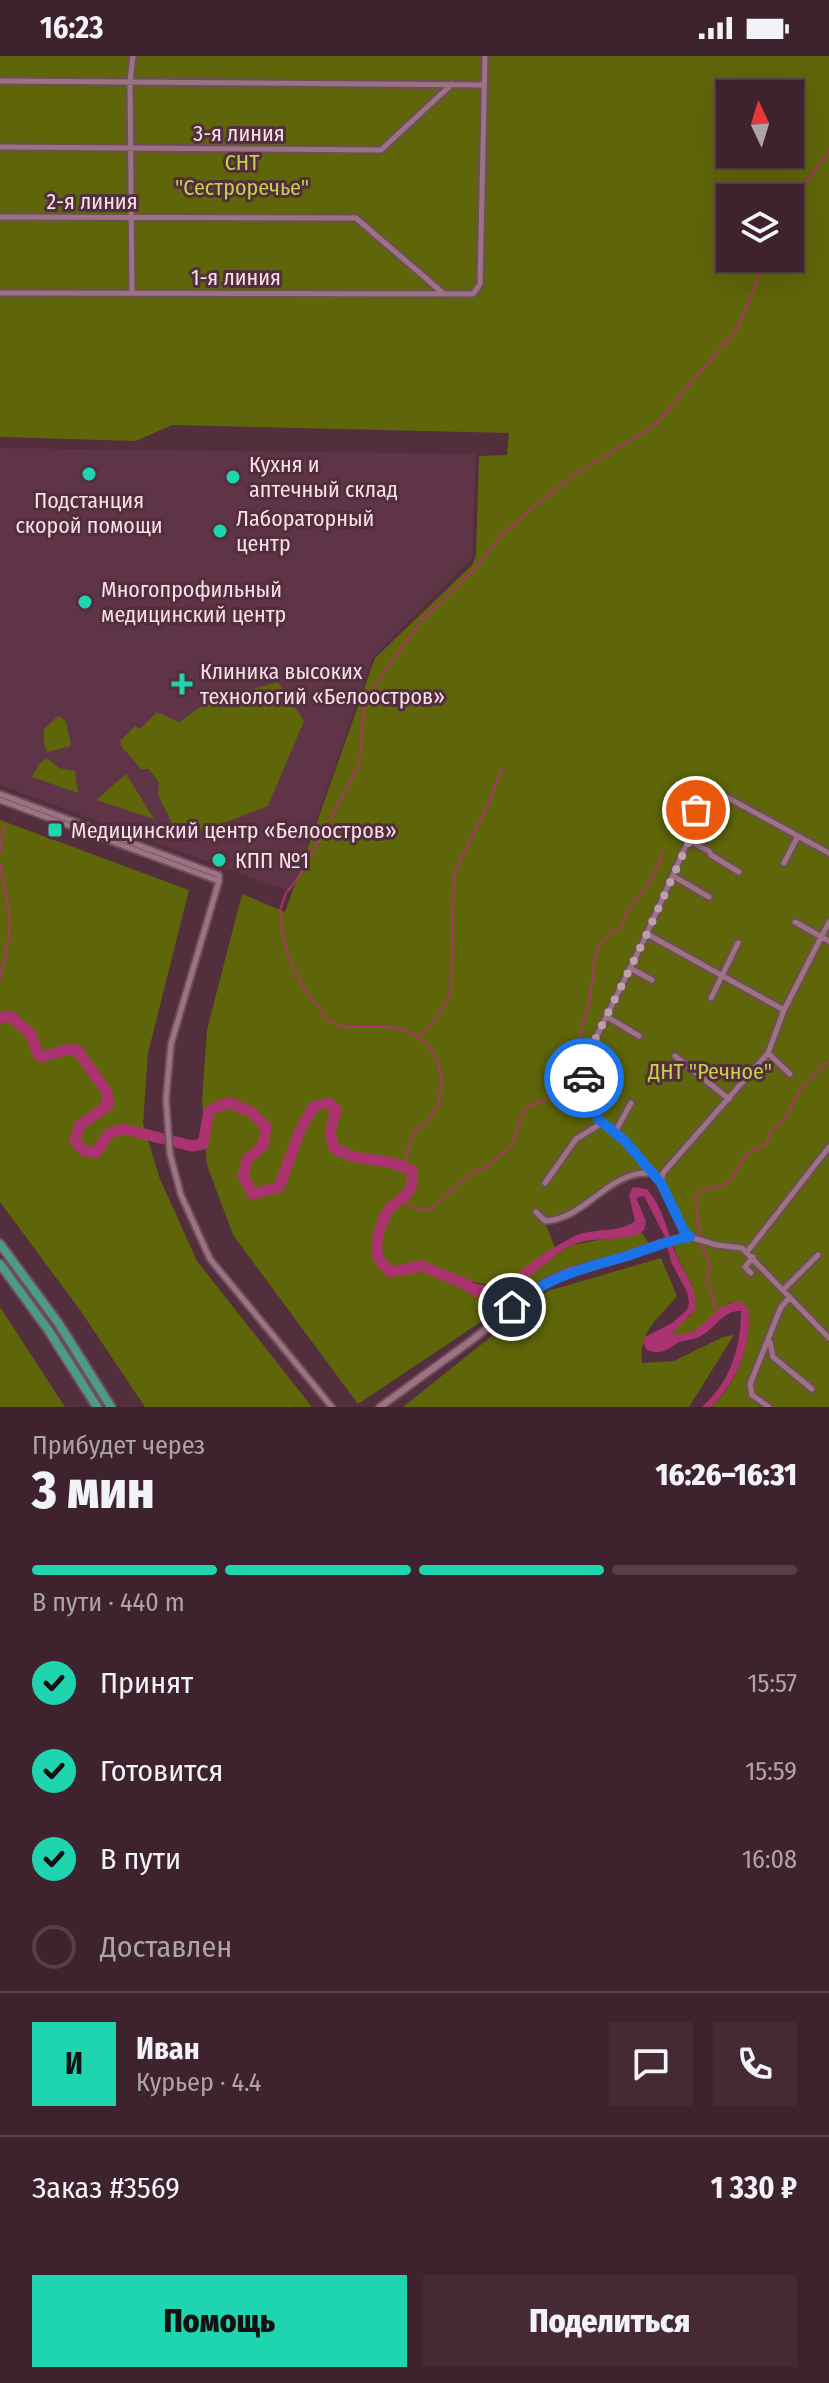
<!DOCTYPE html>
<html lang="ru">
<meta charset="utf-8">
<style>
:root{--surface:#3e222e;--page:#452a36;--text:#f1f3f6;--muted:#ada4aa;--line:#573f4a;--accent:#1fd5b0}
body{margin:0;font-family:"Fira Sans Condensed",sans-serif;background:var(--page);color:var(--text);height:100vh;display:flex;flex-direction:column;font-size:30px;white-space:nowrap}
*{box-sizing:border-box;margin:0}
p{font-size:26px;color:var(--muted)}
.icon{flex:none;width:44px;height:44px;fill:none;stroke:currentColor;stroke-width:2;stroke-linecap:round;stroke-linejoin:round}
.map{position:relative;height:1351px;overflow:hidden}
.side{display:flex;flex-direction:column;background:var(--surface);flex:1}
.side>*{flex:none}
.needle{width:52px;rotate:356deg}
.fabs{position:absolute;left:716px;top:24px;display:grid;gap:16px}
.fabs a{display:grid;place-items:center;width:88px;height:88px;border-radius:0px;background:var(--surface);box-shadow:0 8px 32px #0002,0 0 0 2px var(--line);font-size:40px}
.pin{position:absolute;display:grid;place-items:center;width:68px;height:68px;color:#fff;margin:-34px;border:4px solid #fff;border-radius:50%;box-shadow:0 2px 8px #0007}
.courier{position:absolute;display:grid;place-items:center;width:80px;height:80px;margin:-40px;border:6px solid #1a73e8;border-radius:50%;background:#fff;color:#222;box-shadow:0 2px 10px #0007}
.overview em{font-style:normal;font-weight:800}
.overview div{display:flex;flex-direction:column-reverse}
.overview{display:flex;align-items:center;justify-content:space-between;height:136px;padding:0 32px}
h1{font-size:52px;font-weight:800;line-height:60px}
.bar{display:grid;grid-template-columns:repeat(4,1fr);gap:12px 8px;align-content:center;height:96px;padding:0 32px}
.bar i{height:10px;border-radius:6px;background:var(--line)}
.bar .selected{background:var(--accent)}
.bar p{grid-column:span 4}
.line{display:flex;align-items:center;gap:20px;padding:0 32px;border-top:2px solid var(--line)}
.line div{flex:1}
.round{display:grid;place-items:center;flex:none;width:84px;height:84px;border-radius:0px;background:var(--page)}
ol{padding:0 32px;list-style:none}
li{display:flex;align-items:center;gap:24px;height:88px}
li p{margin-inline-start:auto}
li .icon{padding:8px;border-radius:50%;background:var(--accent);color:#111;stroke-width:4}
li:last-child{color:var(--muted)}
li i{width:44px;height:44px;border:4px solid var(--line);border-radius:50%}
.button{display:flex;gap:16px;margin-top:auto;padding:16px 32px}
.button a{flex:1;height:92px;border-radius:0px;background:var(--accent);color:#111;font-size:32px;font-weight:800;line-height:92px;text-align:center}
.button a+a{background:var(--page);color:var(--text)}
.status{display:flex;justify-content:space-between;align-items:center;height:56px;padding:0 40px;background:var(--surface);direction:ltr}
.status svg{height:22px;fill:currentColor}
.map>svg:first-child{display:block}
.built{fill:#603447}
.green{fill:#5f6509;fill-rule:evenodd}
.water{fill:#ab336f}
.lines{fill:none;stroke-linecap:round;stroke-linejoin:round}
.stream{stroke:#ab336f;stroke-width:2}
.river{stroke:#ab336f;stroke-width:11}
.minor-casing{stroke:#6d4e5b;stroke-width:9}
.tertiary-casing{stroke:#6d4e5b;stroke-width:10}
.trunk-casing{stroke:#6d4e5b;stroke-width:12}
.minor{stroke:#9d7283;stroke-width:5}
.tertiary{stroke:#9d7283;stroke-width:6}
.trunk{stroke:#4e9a88;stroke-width:8}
.done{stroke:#bea1ac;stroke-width:8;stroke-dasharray:0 14.4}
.route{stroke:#1a73e8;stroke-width:10}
.poi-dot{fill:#1fd5b0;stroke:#532e3d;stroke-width:3}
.labels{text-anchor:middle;stroke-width:6;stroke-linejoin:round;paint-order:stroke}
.street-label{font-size:22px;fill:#f8dfe8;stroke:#532e3d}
.park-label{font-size:22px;fill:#c6d14a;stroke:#532e3d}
.poi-label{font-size:22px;fill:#f8dfe8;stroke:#532e3d;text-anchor:start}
</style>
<div class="status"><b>16:23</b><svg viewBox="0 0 49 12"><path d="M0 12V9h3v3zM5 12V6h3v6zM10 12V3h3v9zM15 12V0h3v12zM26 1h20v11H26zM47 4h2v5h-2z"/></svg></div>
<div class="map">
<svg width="829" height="1351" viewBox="0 0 829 1351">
<rect width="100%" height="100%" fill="#532e3d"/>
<!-- built -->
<path class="built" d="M0 392 476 398 472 502 373 601 291 836 0 729Z"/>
<!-- green -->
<path class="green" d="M0 0H829V1351H711C737 1327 749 1294 749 1259L730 1246C706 1259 702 1282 671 1279L677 1270 691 1259 692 1229 677 1200 673 1186 691 1182 684 1175 654 1119 624 1120 574 1155 545 1166 555 1192C517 1216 508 1241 459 1221L501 1240 553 1200 572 1189 641 1176 650 1189 565 1213 546 1222 358 1348 233 1179 207 1109 202 1044 207 974 242 838 285 856 375 602 472 509 476 500 479 400 507 399 509 377 172 369 136 385 0 381ZM730 38H790V98H730ZM730 142H790V202H730Z
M278 626 304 665 268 750C245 758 199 780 176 775L158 739 159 727 149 713H141L122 691 120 685 135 670 140 673 157 656 179 666 209 645Z
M58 660 66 665 71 690 47 696 44 688V673Z
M47 702 59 712 75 715 78 737 32 721 40 707Z
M126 718 154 763 96 744Z
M0 764 189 834 148 997 143 1068 160 1123 197 1205 312 1351H145L80 1254 0 1146Z
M661 1202 677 1240C659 1262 638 1276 642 1307L674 1305 723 1281 734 1279 689 1351H403L548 1235Z
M0 1251 65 1351H0Z"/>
<!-- water -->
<path class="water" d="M633 1131 647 1133C663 1152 667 1174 675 1196 683 1216 698 1231 695 1254L671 1278C708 1283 709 1245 740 1246L748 1252C753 1288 737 1326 711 1351H702C730 1326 741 1292 741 1255 722 1254 716 1273 699 1281 692 1284 681 1284 676 1288 665 1295 661 1299 647 1294L643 1287 645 1281 672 1267 687 1254 689 1248 687 1236 671 1206 665 1181 644 1140 636 1142 646 1165 644 1174 639 1178C618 1186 594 1180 572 1189 545 1201 508 1252 478 1242 470 1239 463 1233 456 1229L459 1221C496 1238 503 1229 532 1206 544 1197 561 1187 575 1180 594 1171 617 1178 635 1165L629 1139Z"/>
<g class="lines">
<!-- stream -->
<path class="stream" d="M790 148 829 95
M0 795 4 769
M0 808C11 861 14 869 0 922
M418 981 434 965 451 937 454 816 485 755 502 713
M403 1110 413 1077 430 1061 438 1050 442 1025 438 1004 426 987 407 975 393 971H343L329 965 304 933 288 900 282 875 280 854 286 837 300 819 359 709 365 643 422 564 473 515 503 477 569 422 655 369 737 273 767 202
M402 1144 415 1152 429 1155 472 1116 485 1111 511 1091 525 1053 531 1049 571 1035 575 997 590 943 595 900 602 884 621 871 626 858 653 820 664 795
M700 1181 695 1141 703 1134 728 1127 747 1097 767 1088 769 1076 786 1062 800 1033 829 1004
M701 1188 710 1208 706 1227 710 1232 717 1257"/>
<!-- river -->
<path class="river" d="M0 962 10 960 30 977 39 1000C54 1001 62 991 77 994L107 1036 108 1049 79 1070 75 1085 84 1095 96 1097 109 1077 124 1073 192 1090 203 1088 209 1055 228 1046 253 1057 266 1071 263 1090 248 1102 243 1119 252 1138 279 1131 300 1074 313 1051 328 1047 336 1053 330 1077 334 1092C361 1109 384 1099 412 1115 414 1138 405 1138 391 1151 382 1161 374 1187 378 1200 379 1205 386 1212 390 1216L422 1210 468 1229"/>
<!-- minor casing -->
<g class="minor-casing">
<path id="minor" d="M0 25 484 29
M0 91 381 94 452 28
M0 161 356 162 443 237
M0 237 473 238 480 228 485 0
M132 237 130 25 133 0
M0 738 219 819V825L171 988 166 1043 170 1098 181 1139 210 1203 332 1351
M0 744 219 825
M689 785 709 795 711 799 739 816
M784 807 798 780
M673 820 709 841
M795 866 829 885
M647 878 784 954
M630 912 652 924
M711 942 738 887
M606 960 639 980
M768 997 790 1018
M675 1000 729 1043
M615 1076 631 1047
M653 1117 615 1076 598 1063 592 1037 584 1024 582 1010 644 884 692 776 696 754 708 742 721 738 829 797
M545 1127 576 1083 602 1067
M661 1127 663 1117 768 997 784 954 829 866
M536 1156 545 1165C588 1162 607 1114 653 1117L661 1127 684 1175 690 1181
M666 1186 690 1181 717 1189 742 1192 829 1282
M747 1196 829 1091
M751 1217 745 1211 753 1201
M783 1234 818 1199
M770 1286 773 1301 812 1333
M769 1351 752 1339 750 1328 781 1251 790 1241"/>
</g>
<!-- tertiary casing -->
<g class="tertiary-casing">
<path id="tertiary" d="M380 1351 472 1284 544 1227 567 1216 626 1200 666 1186"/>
</g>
<!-- trunk casing -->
<g class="trunk-casing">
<path id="trunk" d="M0 1188 59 1268 111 1351
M0 1208 49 1275 97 1351"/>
</g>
<!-- minor -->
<use href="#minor" class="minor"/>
<!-- tertiary -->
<use href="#tertiary" class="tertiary"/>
<!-- trunk -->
<use href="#trunk" class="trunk"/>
</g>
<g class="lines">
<!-- done -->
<path class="done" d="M584 1022 582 1010 644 884 689 785 696 754"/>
<!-- route -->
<path class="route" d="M512 1251C546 1221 582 1213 624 1201 647 1194 667 1184 690 1181L684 1175 661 1127 625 1085 598 1063 592 1037 584 1022"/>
</g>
<!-- markers -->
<g class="poi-dot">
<circle cx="89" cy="418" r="8"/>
<circle cx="233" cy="421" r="8"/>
<circle cx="220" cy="475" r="8"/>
<circle cx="85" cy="546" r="8"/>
<path d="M178 616h8v8h8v8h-8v8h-8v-8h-8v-8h8z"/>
<rect x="47" y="766" width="16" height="16" rx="4"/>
<circle cx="219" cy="804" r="8"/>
</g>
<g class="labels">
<!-- street labels -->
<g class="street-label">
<text x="239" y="85">3-я линия</text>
<text x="92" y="153">2-я линия</text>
<text x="236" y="229">1-я линия</text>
</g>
<!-- park labels -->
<g class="park-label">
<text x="242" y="114">СНТ<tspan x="242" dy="25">"Сестроречье"</tspan></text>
<text x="710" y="1023">ДНТ "Речное"</text>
</g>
<!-- poi labels -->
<g class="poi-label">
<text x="249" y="416">Кухня и<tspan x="249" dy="25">аптечный склад</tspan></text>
<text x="89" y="452" text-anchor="middle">Подстанция<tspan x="89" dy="25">скорой помощи</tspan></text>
<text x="236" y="470">Лабораторный<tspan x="236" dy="25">центр</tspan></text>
<text x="101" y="541">Многопрофильный<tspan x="101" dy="25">медицинский центр</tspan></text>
<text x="200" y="623">Клиника высоких<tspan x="200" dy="25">технологий «Белоостров»</tspan></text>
<text x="71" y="782">Медицинский центр «Белоостров»</text>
<text x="235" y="812">КПП №1</text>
</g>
</g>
</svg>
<div class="fabs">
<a><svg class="needle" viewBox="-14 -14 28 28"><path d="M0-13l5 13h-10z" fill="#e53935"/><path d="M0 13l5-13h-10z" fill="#ada4aa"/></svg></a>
<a><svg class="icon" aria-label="layers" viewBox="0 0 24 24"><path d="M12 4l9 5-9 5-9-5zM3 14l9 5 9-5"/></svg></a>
</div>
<div class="pin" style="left:696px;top:754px;background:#ea580c"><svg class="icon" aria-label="bag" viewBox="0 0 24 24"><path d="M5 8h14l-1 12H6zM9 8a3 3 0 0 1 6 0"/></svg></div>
<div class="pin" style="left:512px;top:1251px;background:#1f2937"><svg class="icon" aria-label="home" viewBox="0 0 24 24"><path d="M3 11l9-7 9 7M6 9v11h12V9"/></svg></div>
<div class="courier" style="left:584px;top:1022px"><svg class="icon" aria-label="car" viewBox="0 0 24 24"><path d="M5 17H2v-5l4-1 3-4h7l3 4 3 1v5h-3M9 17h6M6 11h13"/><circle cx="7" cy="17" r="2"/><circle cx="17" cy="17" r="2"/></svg></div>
</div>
<section class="side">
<div class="overview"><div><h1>3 мин</h1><p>Прибудет через</p></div><em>16:26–16:31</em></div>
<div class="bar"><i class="selected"></i><i class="selected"></i><i class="selected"></i><i></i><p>В пути · 440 m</p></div>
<ol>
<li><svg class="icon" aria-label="check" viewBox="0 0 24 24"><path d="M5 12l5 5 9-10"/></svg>Принят<p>15:57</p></li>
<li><svg class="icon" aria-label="check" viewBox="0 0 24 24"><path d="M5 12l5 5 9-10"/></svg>Готовится<p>15:59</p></li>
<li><svg class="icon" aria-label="check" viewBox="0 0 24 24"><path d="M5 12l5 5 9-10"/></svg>В пути<p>16:08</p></li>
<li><i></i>Доставлен</li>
</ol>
<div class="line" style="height:144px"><b class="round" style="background:var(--accent);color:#111">И</b><div><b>Иван</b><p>Курьер · 4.4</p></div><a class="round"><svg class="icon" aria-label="chat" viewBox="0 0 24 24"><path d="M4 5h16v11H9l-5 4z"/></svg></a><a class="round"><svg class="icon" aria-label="phone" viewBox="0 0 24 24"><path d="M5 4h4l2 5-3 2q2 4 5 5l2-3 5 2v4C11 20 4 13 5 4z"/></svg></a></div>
<div class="line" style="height:104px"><div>Заказ #3569</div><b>1 330 ₽</b></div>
<div class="button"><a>Помощь</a><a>Поделиться</a></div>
</section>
